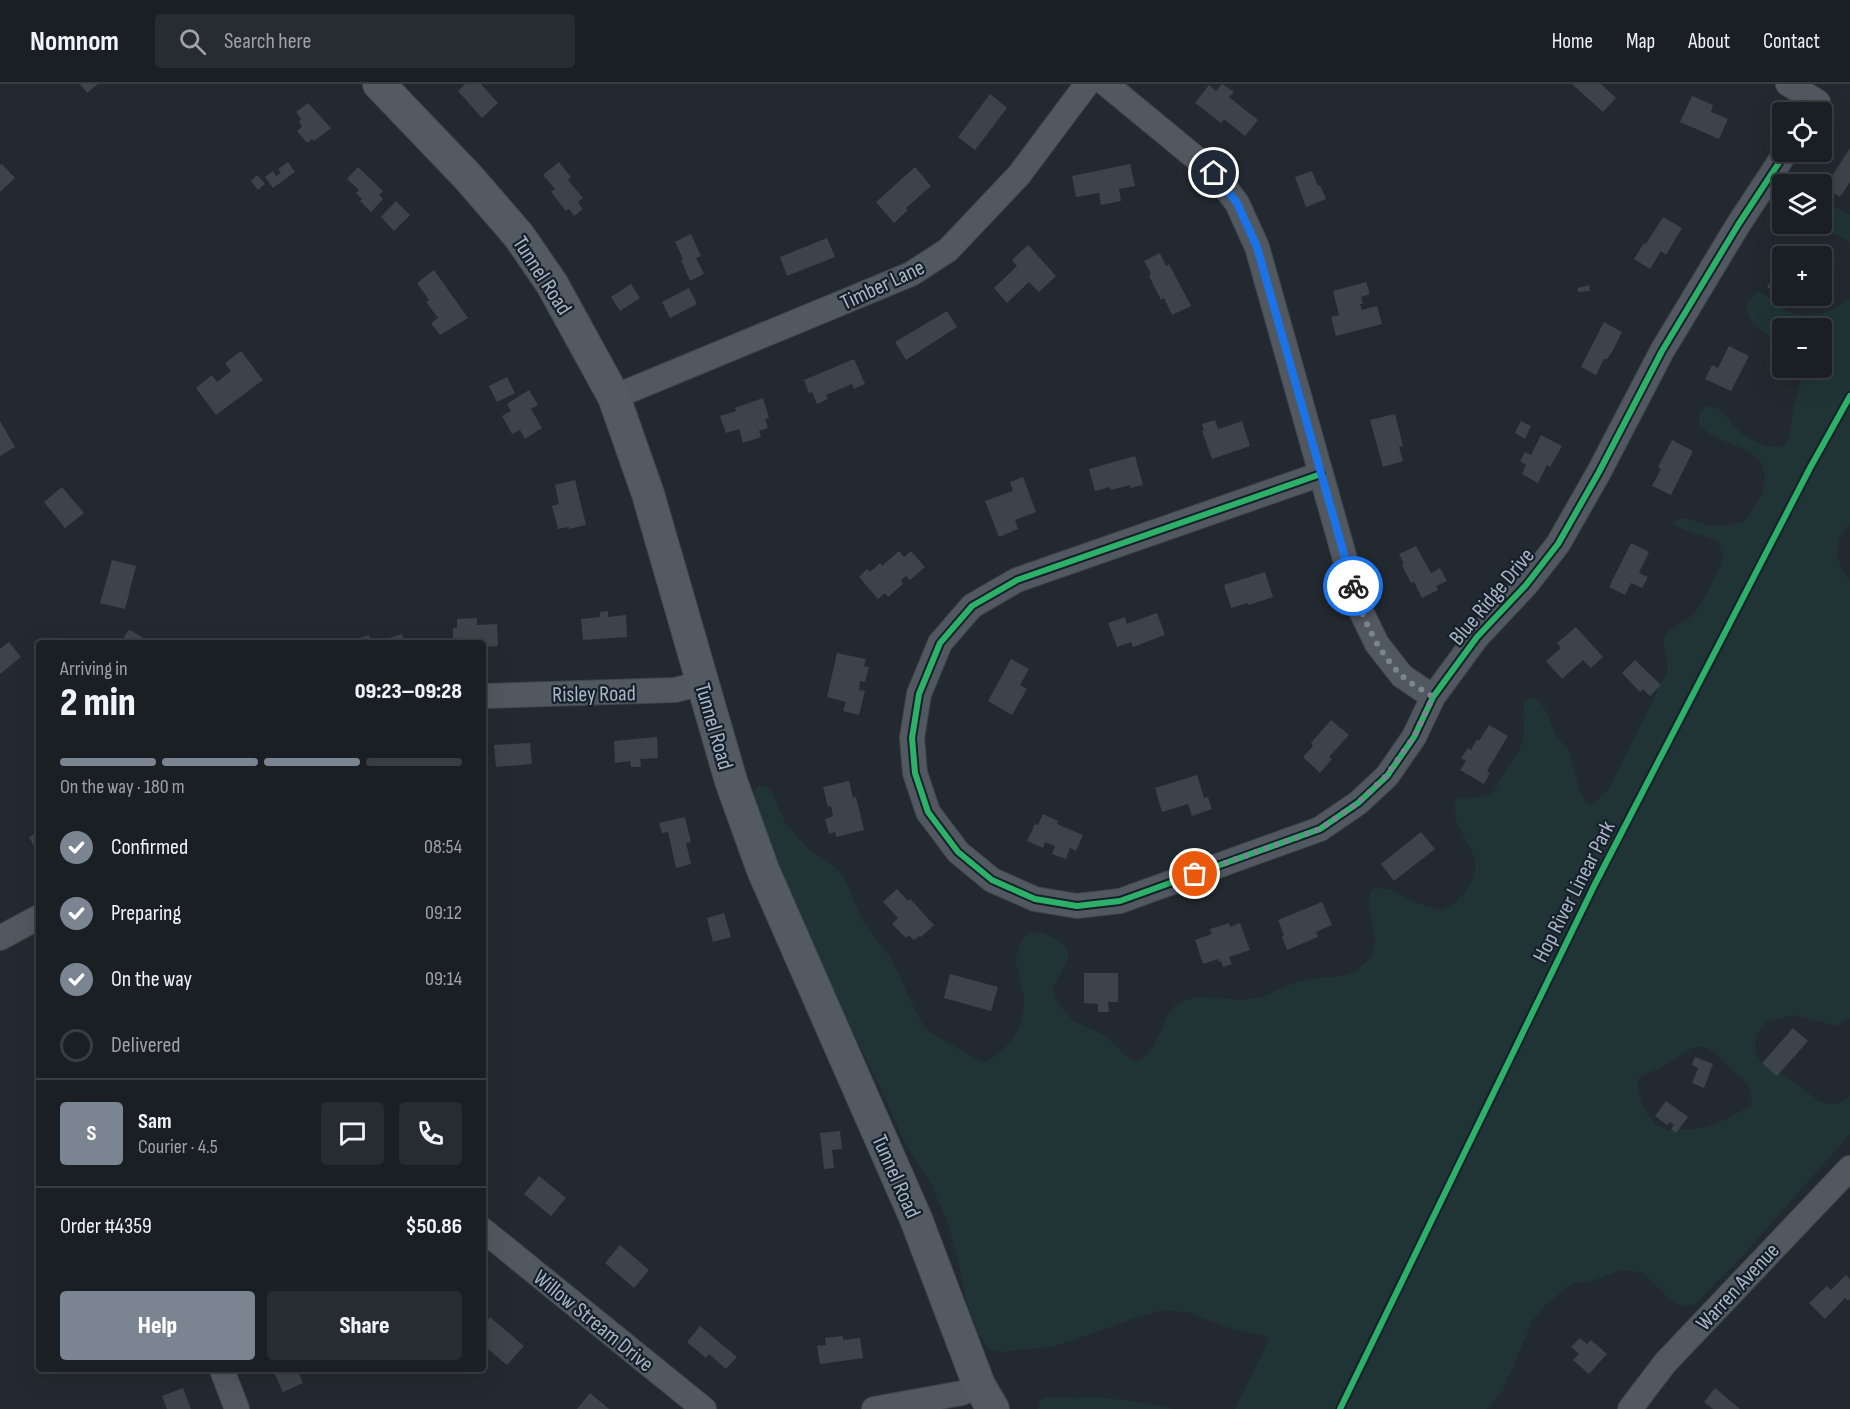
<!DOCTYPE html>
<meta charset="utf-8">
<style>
:root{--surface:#1a1f24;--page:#272c31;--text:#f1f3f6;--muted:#9fa2a6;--line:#383d41;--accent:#7b8591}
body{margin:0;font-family:"Sofia Sans Condensed",sans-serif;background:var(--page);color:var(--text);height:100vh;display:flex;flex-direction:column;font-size:22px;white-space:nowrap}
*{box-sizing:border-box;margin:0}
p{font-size:20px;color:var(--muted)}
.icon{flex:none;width:33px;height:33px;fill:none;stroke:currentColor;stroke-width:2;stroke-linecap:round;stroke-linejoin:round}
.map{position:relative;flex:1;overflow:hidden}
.side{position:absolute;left:36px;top:556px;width:450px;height:732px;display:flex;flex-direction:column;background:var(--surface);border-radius:6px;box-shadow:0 6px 24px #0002,0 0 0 2px var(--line)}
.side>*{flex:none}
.fabs{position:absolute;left:1772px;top:18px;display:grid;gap:12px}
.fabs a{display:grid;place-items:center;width:60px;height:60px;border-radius:6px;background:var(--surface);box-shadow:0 6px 24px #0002,0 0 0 2px var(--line);font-size:30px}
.pin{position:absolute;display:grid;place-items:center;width:51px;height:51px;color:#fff;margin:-26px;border:3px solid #fff;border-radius:50%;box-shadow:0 2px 6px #0007}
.courier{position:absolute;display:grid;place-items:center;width:60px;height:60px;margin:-30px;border:4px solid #1a73e8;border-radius:50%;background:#fff;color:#222;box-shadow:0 2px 8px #0007}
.overview em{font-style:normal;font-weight:800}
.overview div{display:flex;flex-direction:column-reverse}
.overview{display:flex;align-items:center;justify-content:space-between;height:102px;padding:0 24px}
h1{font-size:39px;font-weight:800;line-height:45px}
.bar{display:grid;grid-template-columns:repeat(4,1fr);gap:9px 6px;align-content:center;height:72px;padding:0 24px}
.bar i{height:8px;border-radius:4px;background:var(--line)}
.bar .selected{background:var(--accent)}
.bar p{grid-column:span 4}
.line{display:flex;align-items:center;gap:15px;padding:0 24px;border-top:2px solid var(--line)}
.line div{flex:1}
.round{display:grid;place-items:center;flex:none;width:63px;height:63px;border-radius:6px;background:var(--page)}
ol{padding:0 24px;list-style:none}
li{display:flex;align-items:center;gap:18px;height:66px}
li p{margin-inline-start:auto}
li .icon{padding:6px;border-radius:50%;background:var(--accent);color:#fff;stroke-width:4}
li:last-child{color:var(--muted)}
li i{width:33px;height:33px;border:3px solid var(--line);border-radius:50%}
.primary-button{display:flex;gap:12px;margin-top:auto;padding:12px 24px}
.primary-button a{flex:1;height:69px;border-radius:6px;background:var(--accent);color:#fff;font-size:24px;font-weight:800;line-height:69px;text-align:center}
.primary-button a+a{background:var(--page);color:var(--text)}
header{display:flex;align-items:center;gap:36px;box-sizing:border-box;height:84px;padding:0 30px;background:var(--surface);border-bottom:2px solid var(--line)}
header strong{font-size:28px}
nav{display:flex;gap:33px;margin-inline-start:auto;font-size:21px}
.search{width:420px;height:54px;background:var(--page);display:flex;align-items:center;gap:15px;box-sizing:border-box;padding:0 21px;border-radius:6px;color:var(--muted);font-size:22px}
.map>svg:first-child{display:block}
.green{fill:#203436;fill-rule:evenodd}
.building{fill:#3d434a}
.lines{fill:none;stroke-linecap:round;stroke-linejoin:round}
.minor-casing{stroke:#40454b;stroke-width:26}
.major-casing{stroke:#40464e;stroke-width:34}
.minor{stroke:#525860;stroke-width:24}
.major{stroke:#545a61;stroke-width:32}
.cycleway-casing{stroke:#16202b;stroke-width:10}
.cycleway{stroke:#2db169;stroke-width:6}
.done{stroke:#7b8591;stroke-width:6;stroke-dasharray:0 10.8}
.route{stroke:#1a73e8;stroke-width:8}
.labels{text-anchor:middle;stroke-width:4.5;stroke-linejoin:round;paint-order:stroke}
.street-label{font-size:22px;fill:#aab6c5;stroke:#16202b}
</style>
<header>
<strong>Nomnom</strong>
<div class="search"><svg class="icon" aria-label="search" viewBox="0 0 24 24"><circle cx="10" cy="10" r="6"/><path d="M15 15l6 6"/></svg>Search here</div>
<nav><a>Home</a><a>Map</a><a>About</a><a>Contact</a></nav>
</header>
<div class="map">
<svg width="1850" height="1325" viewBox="0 0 1850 1325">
<rect width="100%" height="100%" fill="#232930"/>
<!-- green -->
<path class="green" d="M1821 107 1835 123 1850 131V158C1839 153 1826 143 1813 144 1803 144 1794 149 1783 147 1778 139 1777 130 1782 122V140H1821Z
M1756 208C1767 209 1774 219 1783 225 1802 237 1834 229 1850 215V440C1832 455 1835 481 1850 497V934L1835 942 1794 931 1767 937 1756 951 1755 968 1761 978 1766 982 1795 999 1819 1017 1830 1020H1836L1842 1018 1850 1012V1050L1744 1170 1695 1220C1672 1228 1661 1202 1645 1191L1641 1188 1621 1186 1589 1198H1578L1567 1203 1546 1221 1533 1236 1503 1306 1487 1325H1235L1270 1253 1232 1245 1186 1228 1162 1226 1138 1233 1069 1258 1050 1263 1002 1268 989 1265 979 1251 966 1216 959 1179 948 1140 931 1100 906 1061 887 1018 835 912 782 796 755 717V705L759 701 765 702 770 705 785 738 797 753 810 766 835 783 843 792 864 839 892 876 919 934 929 948 980 977 986 978C1007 967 1025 943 1024 918 1024 894 1003 871 1029 849 1037 847 1044 849 1052 853 1083 868 1061 884 1053 904L1055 915 1072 936 1107 953 1132 977C1160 976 1159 930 1179 919 1200 907 1229 918 1251 915 1262 914 1272 908 1281 904 1292 900 1305 896 1317 894 1327 892 1338 894 1349 890 1355 889 1362 882 1367 877 1387 856 1362 830 1371 807L1377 804 1389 805 1412 817 1440 826C1460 821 1479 795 1475 774L1456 737 1455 716C1466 711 1482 715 1491 709 1497 706 1498 699 1501 694 1507 681 1519 673 1522 658 1526 644 1521 630 1525 616L1531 613 1537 615 1545 625 1557 653 1569 666 1579 705 1586 720 1592 721 1609 704 1667 588C1668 578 1663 562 1664 555 1666 544 1685 539 1692 531 1706 516 1715 494 1723 474L1719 459C1705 450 1689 451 1674 440L1676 435C1686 433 1694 437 1704 440 1717 444 1734 441 1746 436 1752 426 1762 413 1764 402 1772 356 1717 367 1699 339L1700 328C1716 312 1726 334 1736 344 1746 355 1770 367 1784 362 1793 350 1790 339 1793 326 1797 311 1803 299 1799 284H1821V244H1782V260C1767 247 1750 244 1746 222ZM1699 962C1714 964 1720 975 1731 985 1742 995 1755 1003 1751 1021L1729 1034 1706 1043 1694 1045 1667 1046 1656 1041 1646 1028 1639 1012 1638 995C1644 988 1652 988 1660 984 1674 978 1684 966 1699 962Z
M1096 1313 1133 1317 1174 1325H1038L1039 1318 1044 1314Z"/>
<!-- building -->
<path class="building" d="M80 0H98L87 9Z
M465 0H481L498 19 482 34 458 7Z
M1222 0 1234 8 1229 13 1258 36 1245 52 1224 35 1221 39 1195 19 1209 1 1216 7Z
M1572 0H1601L1616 14 1603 28Z
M990 10 1007 24 975 66 958 53Z
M1692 12 1713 21 1711 28 1728 35 1719 55 1680 38Z
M308 19 331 44 314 57 312 55 307 59 297 47 302 43 299 38 301 35 296 28Z
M1850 64V98L1840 113 1825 103Z
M288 78 295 88 273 104 265 93 273 87 276 92 281 89 278 85Z
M559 78 571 93 568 96 583 114 578 118 583 125 574 132 569 125 566 127 551 108 555 105 543 91Z
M2 80 15 94 0 108V81Z
M1130 80 1135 102 1119 105 1121 117 1101 121 1099 109 1076 113 1072 92Z
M358 83 383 107 379 111 383 115 371 128 360 117 362 115 356 109 359 106 347 95Z
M915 83 931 102 906 124 908 126 894 139 876 118Z
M1312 87 1318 102 1320 101 1326 115 1306 123 1295 93Z
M257 91 265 100 258 106 251 97Z
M396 117 410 131 394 147 381 133Z
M1663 133 1682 144 1666 171 1661 167 1650 185 1634 175 1644 159 1646 160Z
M691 150 701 172 696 174 704 190 690 197 681 176 683 175 675 158Z
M827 154 835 173 787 192 780 173Z
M1028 161 1056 192 1039 208 1029 198 1007 219 994 204 1017 182 1012 176Z
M1785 163 1797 172H1782V212H1788L1785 216 1767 203 1779 185 1772 180Z
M1160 169 1166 182 1169 180 1191 222 1172 231 1164 214 1161 216 1149 192 1151 190 1144 177Z
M434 186 468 234 440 251 431 239 438 234 426 218 429 216 417 199Z
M1366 198 1370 210 1361 213 1363 220H1360L1362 226 1377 222 1382 240 1336 252 1331 233 1339 231 1333 207Z
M631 200 640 214 620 227 611 213Z
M1589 201 1590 207 1578 208V204Z
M689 204 697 220 670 234 662 218Z
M947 227 957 243 906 276 895 258Z
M1604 238 1622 248 1612 268 1607 275H1604L1596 291 1581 283Z
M1729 262 1749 272 1731 307 1705 295 1712 281 1718 284Z
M241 267 263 296 216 331 196 304 212 291 217 298 231 287 225 279Z
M854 275 865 300 854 305 852 300 826 311 828 315 817 320 812 308 809 309 804 296Z
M507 293 515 309 497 318 489 302Z
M529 306 538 321 531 325 542 344 525 355 520 346 512 350 502 332 511 327 507 320Z
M763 314 769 334 765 335 768 344 759 347 761 353 743 359 739 345 726 349 720 332 736 327 735 324Z
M1395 330 1403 362 1399 363 1403 377 1383 383 1370 336Z
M1215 336 1218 345 1242 337 1250 362 1212 375 1202 347H1204L1202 340Z
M0 337 15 363 0 372Z
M1521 337 1531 342 1525 355 1515 349Z
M1541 351 1562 362 1550 383 1547 381 1538 399 1522 390 1526 381 1520 377 1525 368 1531 371Z
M1672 356 1693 367 1671 411 1652 402 1661 385 1658 383Z
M1135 372 1143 401 1130 404V401L1111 406 1110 403 1095 407 1089 385Z
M1023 393 1036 428 1015 436 1018 445 999 453 985 417 1013 407 1010 398Z
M575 396 586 441 569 445V443L558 445 552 422 559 420 555 401Z
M62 403 84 429 65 444 44 418Z
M1631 459 1649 468 1639 489 1648 493 1642 504 1631 499 1625 511 1609 503Z
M1416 462 1431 489 1440 484 1447 497 1436 502 1438 506 1422 514 1414 498 1411 499 1402 481 1404 480 1399 470Z
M899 467 904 473 911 467 925 483 910 496 906 492 901 496 903 500 888 513 885 509 878 515 859 493 867 485 870 488 880 479 882 482Z
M112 476 136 482 125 525 100 519Z
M1265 488 1273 513 1249 521 1247 519 1231 524 1224 501Z
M608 527V533L626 531 627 553 583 556 581 535 600 533V528Z
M1157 529 1165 551 1133 563 1131 558 1117 563 1108 539 1125 533 1127 540Z
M477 534V541L497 540 498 562 483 563V560H453V544H457V535Z
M1576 543 1603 573 1591 584 1583 576 1562 595 1546 577 1561 564 1557 559Z
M130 546 153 560H120L128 547Z
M402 550 405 560H373V559Z
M369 551 372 560H354L353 556Z
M9 558 21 573 0 590V565Z
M837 569 866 575 864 582 869 583 865 598 860 597 859 606 865 607 859 631 843 627 846 618 827 613Z
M1011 575 1029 585 1020 601 1027 605 1012 631 988 617Z
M1635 576 1661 601 1650 612 1643 605 1640 608 1622 589Z
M1331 636 1349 651 1329 673 1332 675 1320 689 1303 673 1313 662 1311 659Z
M1489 641 1508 652 1487 687 1490 689 1484 700 1460 686 1466 677 1461 674 1468 664 1471 666 1477 655 1479 657Z
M657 653 658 674 640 675 641 683H631L630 677 615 679 614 657Z
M530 659 532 680 496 683 494 661Z
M1197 691 1204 714 1208 713 1212 725 1192 732 1188 720 1162 728 1155 704Z
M849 697 853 714 856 713 864 746 836 753 835 748 829 750 825 735 833 732 831 722 828 723 823 703Z
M1043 730 1058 737 1057 740 1083 751 1076 767 1070 764 1066 775 1052 770 1055 762 1045 758 1043 764 1027 757 1035 740 1038 741Z
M685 733 691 758 686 759 691 780 676 784 668 748 662 749 659 739Z
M39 747V771L29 753Z
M1421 748 1435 765 1394 797 1381 780Z
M897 805 908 817 910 815 934 841 921 853 919 852 914 856 909 851 906 854 892 840 898 834 883 818Z
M1322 818 1332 841 1316 848 1318 853 1287 866 1282 853 1284 851 1278 836Z
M724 829 731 853 713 858 707 834Z
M1229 839 1230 843 1240 839 1250 866 1229 873 1232 880 1223 883 1221 877 1219 878 1218 875 1203 880 1195 856 1212 850 1210 845Z
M1084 889H1118V918H1108L1109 928H1098V920L1084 919Z
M950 890 998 903 991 927 944 914Z
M1793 944 1808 957 1777 992 1762 979Z
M1695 973 1713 980 1704 1004 1692 999 1698 984 1692 981Z
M1666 1017 1688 1033 1676 1049 1671 1045 1674 1041 1670 1038 1667 1041 1655 1032Z
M840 1047 842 1065 832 1066 834 1084 824 1085 820 1049Z
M539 1092 566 1114 551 1132 524 1110Z
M620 1161 649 1186 634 1204 605 1179Z
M1846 1191 1850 1195V1215L1848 1217 1845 1214 1825 1235 1809 1219 1827 1202 1831 1206Z
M490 1233 524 1262 507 1281 483 1261V1241Z
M700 1242 737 1273 726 1285 709 1270 706 1274 687 1258Z
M843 1252V1256L860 1254 863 1274 820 1280 817 1262 826 1261 825 1254Z
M1580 1254 1587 1260 1591 1256 1607 1270 1589 1290 1573 1276 1579 1270 1571 1263Z
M273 1286H311L299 1290 303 1299 283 1308Z
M183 1304 191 1325H167L162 1312Z
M1715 1304 1740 1325H1713L1704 1318Z
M590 1309 609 1325H577Z"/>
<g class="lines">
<!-- minor casing -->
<g class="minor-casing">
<path id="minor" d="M1106 0 1214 89 1237 119 1257 163 1358 521 1377 560 1402 592 1433 613
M1788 0 1818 18
M614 313 911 190 948 166 1019 91 1087 0
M1321 390 1017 496 972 522 940 559 919 610 912 654 915 689 928 728 958 768 992 796 1035 815 1077 822 1120 817 1320 745 1358 719 1387 692 1414 653 1433 613 1477 553 1526 501 1558 460 1599 388 1662 267 1738 141 1786 68
M483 612 675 606 703 599
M0 854 39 833
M483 1146 704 1325
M222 1286 237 1325
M874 1325 962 1309 979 1301
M1630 1325 1665 1279 1850 1084"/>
</g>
<!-- major casing -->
<g class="major-casing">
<path id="major" d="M379 0 468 93 519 152 552 200 614 313 648 410 731 697 763 786 916 1135 979 1301 993 1325"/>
</g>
<!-- minor -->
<use href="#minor" class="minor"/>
<!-- major -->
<use href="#major" class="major"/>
<!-- cycleway casing -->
<g class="cycleway-casing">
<path id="cycleway" d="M1321 390 1017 496 972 522 940 559 919 610 912 654 915 689 928 728 958 768 992 796 1035 815 1077 822 1120 817 1320 745 1358 719 1387 692 1414 653 1433 613 1477 553 1526 501 1558 460 1599 388 1662 267 1738 141 1786 68
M1340 1325 1594 802 1810 384 1850 312"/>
</g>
<!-- cycleway -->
<use href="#cycleway" class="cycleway"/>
</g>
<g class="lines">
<!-- done -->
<path class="done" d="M1195 790 1320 745 1358 719 1386 692 1414 653 1433 613C1423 606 1411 600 1402 592 1379 570 1361 532 1353 502"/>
<!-- route -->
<path class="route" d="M1214 89 1237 119 1257 163 1353 502"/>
</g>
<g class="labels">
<!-- street labels -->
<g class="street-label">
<text transform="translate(543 191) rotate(57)" y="8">Tunnel Road</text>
<text transform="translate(882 200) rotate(-25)" y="8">Timber Lane</text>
<text transform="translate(1491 512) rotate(-50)" y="8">Blue Ridge Drive</text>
<text transform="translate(594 609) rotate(-1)" y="8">Risley Road</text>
<text transform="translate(715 642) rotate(74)" y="8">Tunnel Road</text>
<text transform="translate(1573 807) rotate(-63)" y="8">Hop River Linear Park</text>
<text transform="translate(897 1092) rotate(66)" y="8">Tunnel Road</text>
<text transform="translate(1737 1202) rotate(-47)" y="8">Warren Avenue</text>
<text transform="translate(594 1236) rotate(39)" y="8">Willow Stream Drive</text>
</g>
</g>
</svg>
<div class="fabs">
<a><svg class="icon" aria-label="locate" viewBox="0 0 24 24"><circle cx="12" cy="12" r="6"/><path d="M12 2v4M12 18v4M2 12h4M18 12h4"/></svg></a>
<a><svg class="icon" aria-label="layers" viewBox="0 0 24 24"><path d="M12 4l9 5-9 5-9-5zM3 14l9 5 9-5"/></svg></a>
<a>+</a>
<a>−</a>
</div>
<div class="pin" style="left:1195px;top:790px;background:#ea580c"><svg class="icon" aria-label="bag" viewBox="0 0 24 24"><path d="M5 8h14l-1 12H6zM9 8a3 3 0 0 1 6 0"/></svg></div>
<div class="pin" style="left:1214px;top:89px;background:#1f2937"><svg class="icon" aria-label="home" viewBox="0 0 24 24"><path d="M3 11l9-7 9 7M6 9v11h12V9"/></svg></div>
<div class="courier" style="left:1353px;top:502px"><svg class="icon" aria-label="bike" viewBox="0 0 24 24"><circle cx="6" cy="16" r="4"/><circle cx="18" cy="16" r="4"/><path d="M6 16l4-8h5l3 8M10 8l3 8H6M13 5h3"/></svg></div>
<section class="side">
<div class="overview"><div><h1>2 min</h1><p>Arriving in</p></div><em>09:23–09:28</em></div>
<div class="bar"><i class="selected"></i><i class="selected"></i><i class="selected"></i><i></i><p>On the way · 180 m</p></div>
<ol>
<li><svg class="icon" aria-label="check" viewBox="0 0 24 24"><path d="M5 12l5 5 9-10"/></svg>Confirmed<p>08:54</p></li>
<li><svg class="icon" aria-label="check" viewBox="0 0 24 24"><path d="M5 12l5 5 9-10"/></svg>Preparing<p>09:12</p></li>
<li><svg class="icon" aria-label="check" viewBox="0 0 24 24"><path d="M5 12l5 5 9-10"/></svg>On the way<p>09:14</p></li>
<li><i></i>Delivered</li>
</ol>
<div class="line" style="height:108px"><b class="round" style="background:var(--accent);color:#fff">S</b><div><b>Sam</b><p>Courier · 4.5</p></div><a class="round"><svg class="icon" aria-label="chat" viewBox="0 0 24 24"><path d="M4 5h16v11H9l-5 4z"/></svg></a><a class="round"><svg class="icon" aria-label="phone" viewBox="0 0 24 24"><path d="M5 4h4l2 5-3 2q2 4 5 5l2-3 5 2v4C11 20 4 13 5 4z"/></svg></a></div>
<div class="line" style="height:78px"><div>Order #4359</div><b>$50.86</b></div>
<div class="primary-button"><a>Help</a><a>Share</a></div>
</section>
</div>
